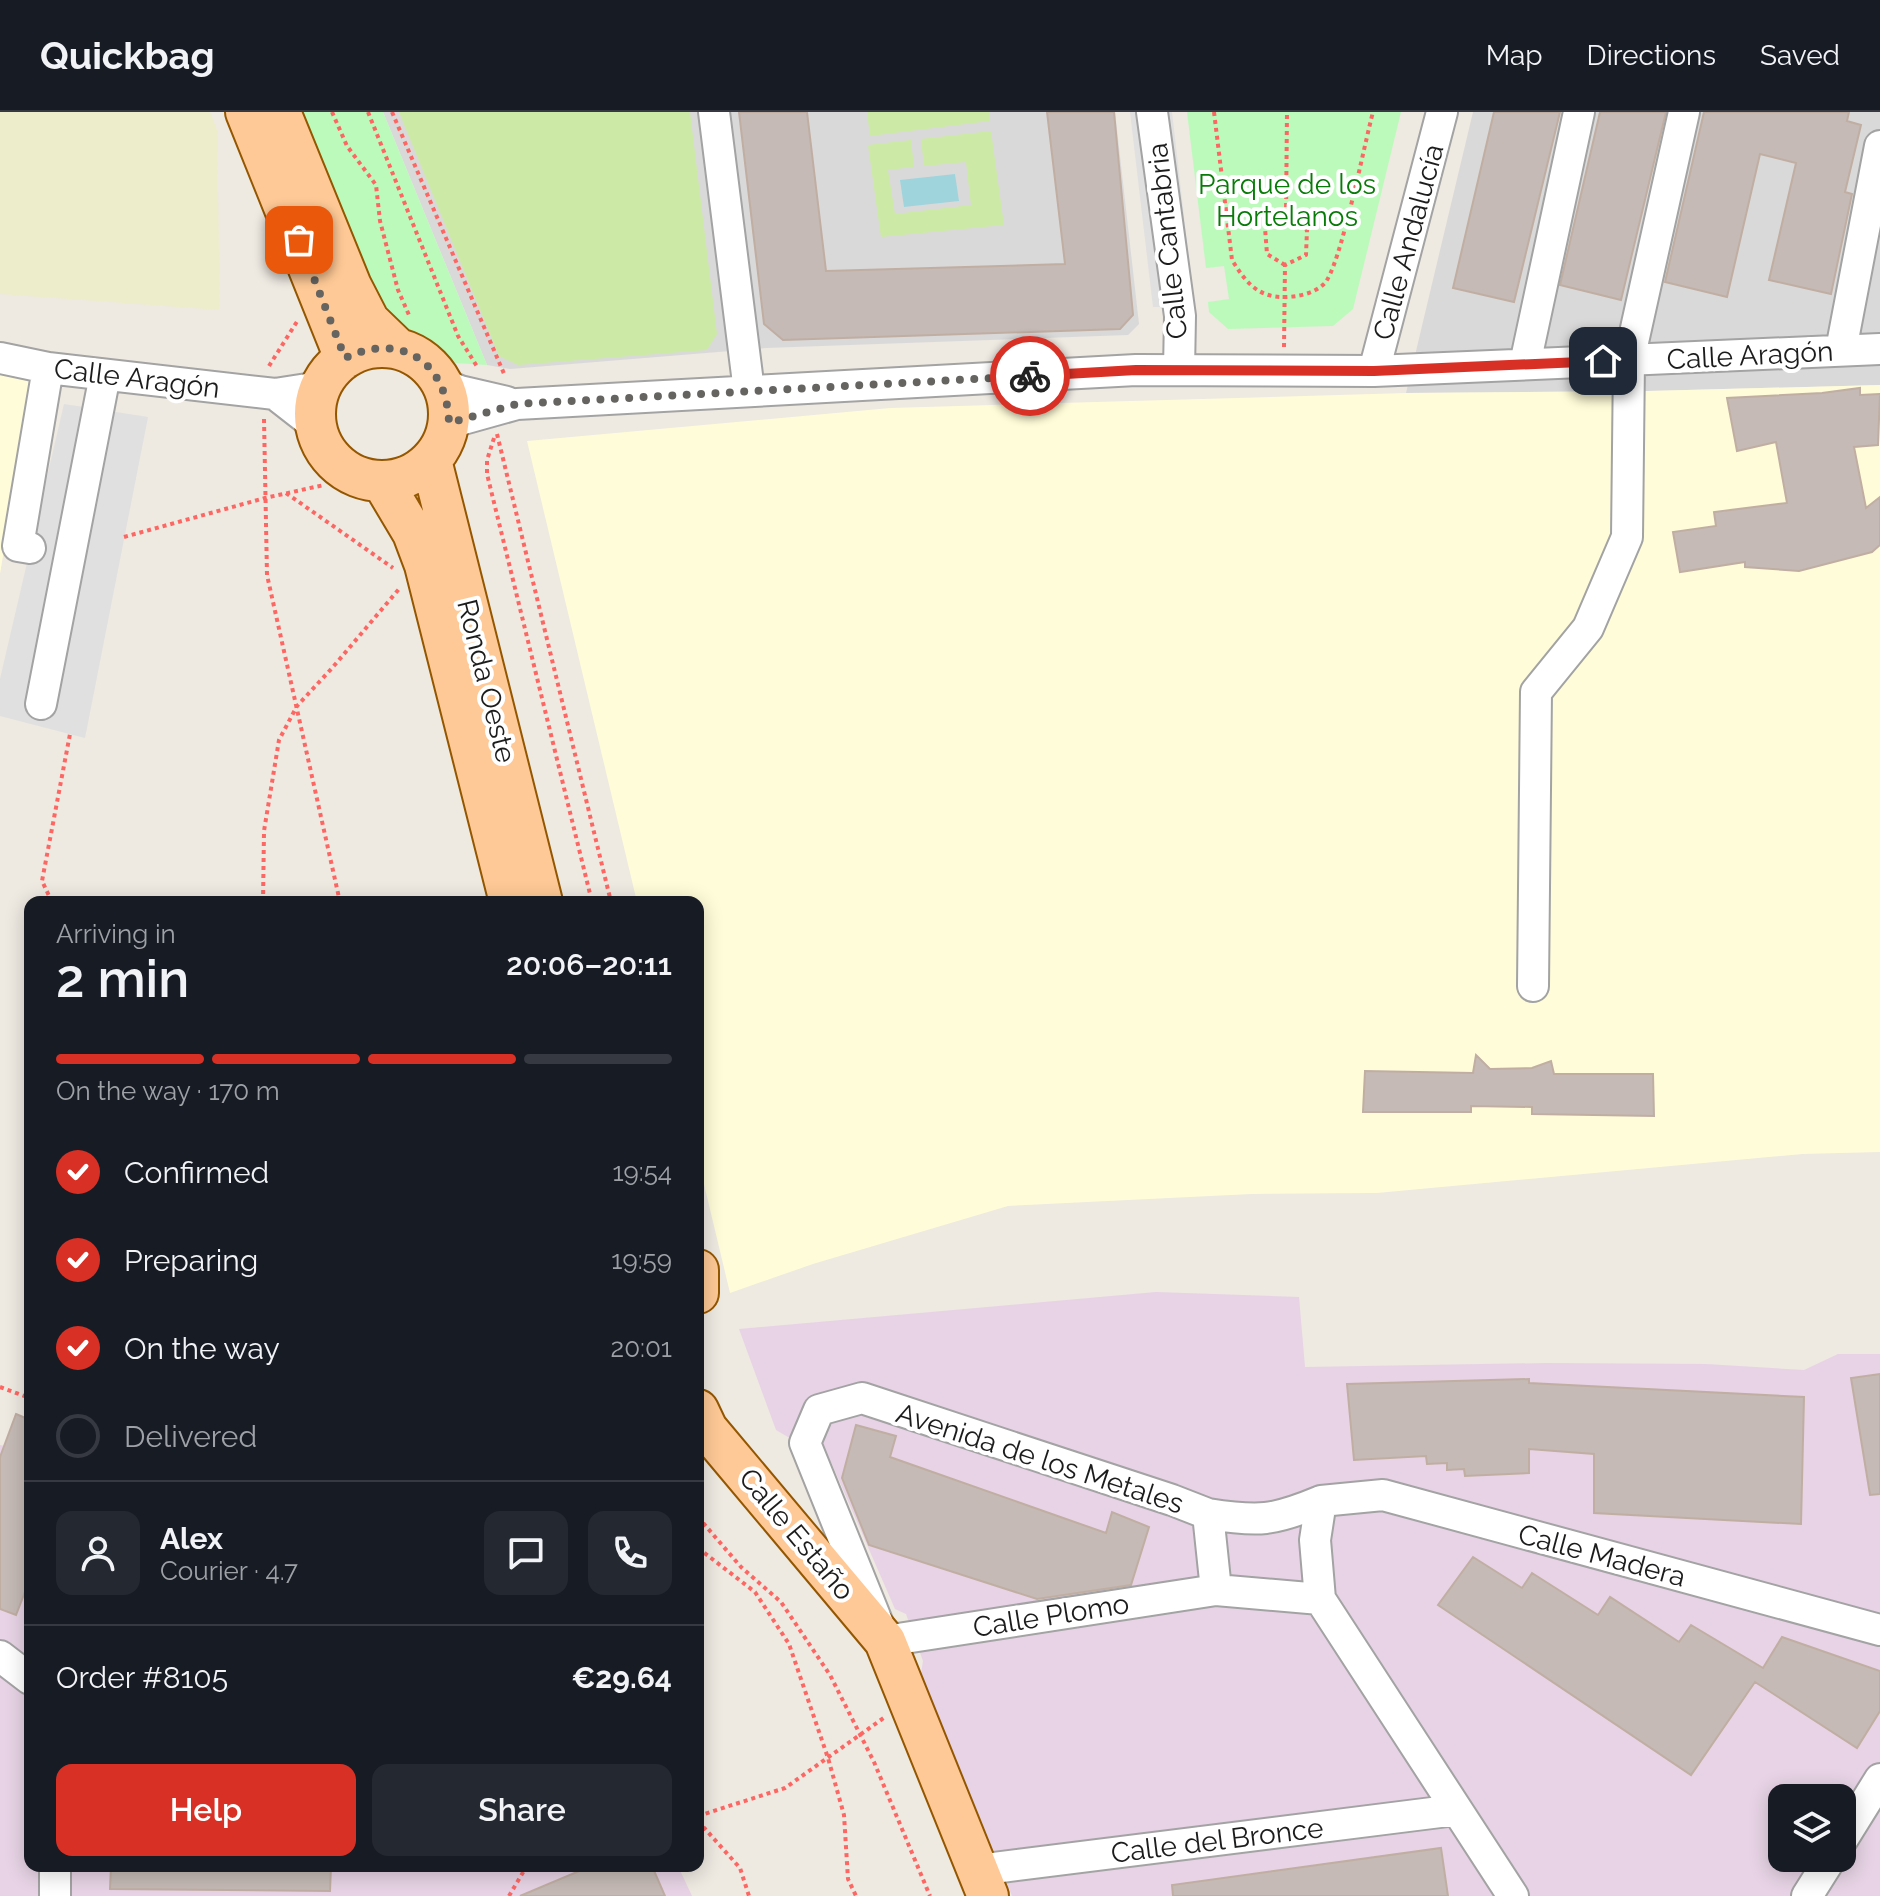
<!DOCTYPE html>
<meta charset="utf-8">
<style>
:root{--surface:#171b24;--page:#242831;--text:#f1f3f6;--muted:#9ea1a6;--line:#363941;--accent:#d93025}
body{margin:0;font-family:Raleway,sans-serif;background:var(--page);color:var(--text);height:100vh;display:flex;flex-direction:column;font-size:30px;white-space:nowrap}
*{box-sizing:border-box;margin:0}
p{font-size:26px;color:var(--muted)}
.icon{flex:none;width:44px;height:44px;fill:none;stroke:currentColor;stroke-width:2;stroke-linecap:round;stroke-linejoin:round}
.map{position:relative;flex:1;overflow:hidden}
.drawer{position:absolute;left:24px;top:784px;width:680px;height:976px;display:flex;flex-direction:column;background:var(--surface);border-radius:16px;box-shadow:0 4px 20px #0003}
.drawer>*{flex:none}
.tools{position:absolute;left:1768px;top:1672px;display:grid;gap:16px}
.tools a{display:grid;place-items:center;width:88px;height:88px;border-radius:16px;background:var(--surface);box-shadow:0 4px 20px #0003;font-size:40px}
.pin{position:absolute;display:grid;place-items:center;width:68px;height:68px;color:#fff;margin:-34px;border-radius:16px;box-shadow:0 4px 12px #0006}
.courier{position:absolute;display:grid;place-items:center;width:80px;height:80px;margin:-40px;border:6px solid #d93025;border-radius:50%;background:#fff;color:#222;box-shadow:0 2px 10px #0007}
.overview em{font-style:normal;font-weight:600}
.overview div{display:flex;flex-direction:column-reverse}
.overview{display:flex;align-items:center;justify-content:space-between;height:136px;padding:0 32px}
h1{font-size:52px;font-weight:600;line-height:60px}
.bar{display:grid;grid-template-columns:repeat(4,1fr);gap:12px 8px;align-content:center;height:96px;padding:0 32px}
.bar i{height:10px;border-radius:6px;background:var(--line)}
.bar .current{background:var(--accent)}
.bar p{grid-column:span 4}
.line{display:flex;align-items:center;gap:20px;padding:0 32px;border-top:2px solid var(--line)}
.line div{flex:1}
.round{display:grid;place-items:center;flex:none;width:84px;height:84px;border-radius:16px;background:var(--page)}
ol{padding:0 32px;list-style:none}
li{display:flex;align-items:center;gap:24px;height:88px}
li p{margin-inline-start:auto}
li .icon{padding:8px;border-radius:50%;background:var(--accent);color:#fff;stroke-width:4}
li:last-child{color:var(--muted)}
li i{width:44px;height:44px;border:4px solid var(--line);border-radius:50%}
.button{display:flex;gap:16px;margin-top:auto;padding:16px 32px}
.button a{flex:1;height:92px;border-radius:16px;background:var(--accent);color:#fff;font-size:32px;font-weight:600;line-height:92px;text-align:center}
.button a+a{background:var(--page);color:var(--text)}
header{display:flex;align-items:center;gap:48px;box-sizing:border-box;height:112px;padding:0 40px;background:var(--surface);border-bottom:2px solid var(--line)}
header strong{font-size:38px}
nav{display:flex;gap:44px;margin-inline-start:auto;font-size:28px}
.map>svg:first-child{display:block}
.residential{fill:#dad9d9}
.industrial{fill:#e7d3e5;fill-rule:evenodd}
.education{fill:#fffcd9}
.farmland{fill:#eeedcb}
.grass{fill:#cceaa5}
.park{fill:#bcfabc}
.parking{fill:#e0e0e0}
.water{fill:#a0d4dd}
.building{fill:#c5bab5;stroke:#c0aea3;stroke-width:2}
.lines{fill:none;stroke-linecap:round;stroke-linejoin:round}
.minor-casing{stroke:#a3a3a3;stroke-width:34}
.major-casing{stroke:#945700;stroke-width:44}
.path{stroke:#fd6763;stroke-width:4;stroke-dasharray:4 4;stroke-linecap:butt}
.minor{stroke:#fff;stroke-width:30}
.major{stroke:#fec996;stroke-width:40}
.done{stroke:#666461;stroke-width:8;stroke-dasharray:0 14.4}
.route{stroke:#d93025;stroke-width:10}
.labels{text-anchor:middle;stroke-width:8;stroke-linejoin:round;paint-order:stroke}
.park-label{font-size:28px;fill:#097b09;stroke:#fff}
.street-label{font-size:28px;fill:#1c1c1c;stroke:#fff}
</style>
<header>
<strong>Quickbag</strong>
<nav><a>Map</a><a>Directions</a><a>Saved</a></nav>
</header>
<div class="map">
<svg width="1880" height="1784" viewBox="0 0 1880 1784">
<rect width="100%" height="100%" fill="#eee9e1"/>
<!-- residential -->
<path class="residential" d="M383 0H1115L1139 212 1128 223 766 236 510 257 487 253Z
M1473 0H1880V273L1648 279 1406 281Z"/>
<!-- industrial -->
<path class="industrial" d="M1156 1180 1299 1185 1305 1255 1547 1251 1706 1252 1804 1258 1838 1242H1880V1784H1012L921 1562 923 1549 906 1502 895 1497 831 1350 776 1318 739 1217ZM1782 1686H1842V1746H1782Z
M0 1333 30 1339V1754H678L692 1784H0Z"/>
<!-- education -->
<path class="education" d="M0 258 33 265 0 462Z
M1880 273V1040L1803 1042 1377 1081 1252 1082 1008 1094 813 1152 730 1181 698 1047V790H637L527 329 890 296 1406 281 1648 279Z"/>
<!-- farmland -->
<path class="farmland" d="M0 0H210L217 18 220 198 0 182Z"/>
<!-- grass -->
<path class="grass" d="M399 0H690L717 222 707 238 518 253 499 244Z
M867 0H989L990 9 870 24Z
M991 19 1004 113 881 125 868 33 911 28 914 55 888 58 895 102 971 93 966 50 924 54 921 27Z"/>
<!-- park -->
<path class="park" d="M294 0H383L487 253 455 251 434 231 401 220 386 209Z
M1187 0H1401L1353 197 1333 214 1228 217 1209 200 1208 190 1229 187 1224 154 1206 156Z"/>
<!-- parking -->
<path class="parking" d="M1130 0H1139L1163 195H1153Z
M1163 0H1172L1194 192H1186Z
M64 292 148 305 85 626 0 604V567Z"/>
<!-- water -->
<path class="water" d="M955 62 959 89 904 95 900 68Z"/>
<!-- building -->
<path class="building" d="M739 0H807L826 159 1065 152 1047 0H1114L1133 203 1120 217 783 228 764 212Z
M1494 0H1560L1514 190 1453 176Z
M1600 0H1666L1621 188 1560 173Z
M1704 0H1849L1847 9 1861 13 1845 80 1852 82 1831 182 1769 168 1796 51 1760 42 1727 185 1665 170Z
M1860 276V283L1880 282 1878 333 1854 335 1866 396 1880 385V433L1872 440 1799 459 1745 455V450L1680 460 1673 420 1716 414 1714 400 1787 391 1776 330 1737 339 1727 286 1822 281Z
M1476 943 1490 957 1532 956 1551 949 1554 962H1653L1654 1004 1532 1002V995L1471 994V1000H1363L1365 959 1473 961Z
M1880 1262V1382L1870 1383 1851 1266Z
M1529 1267V1271L1804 1285 1801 1412 1594 1401V1342L1529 1337V1361L1465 1364 1464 1357 1447 1358V1351L1427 1352 1426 1344 1354 1348 1347 1272Z
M16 1302 30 1308V1467L16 1503 0 1497V1345Z
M856 1313 896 1324 890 1345 1106 1421 1112 1400 1149 1415 1131 1473 1037 1487 869 1433 842 1366Z
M1473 1445 1522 1476 1532 1461 1598 1503 1610 1485 1679 1530 1691 1513 1763 1556 1782 1525 1880 1559V1599L1857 1636 1755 1570 1691 1663 1438 1493Z
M1441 1736 1448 1784H1173L1172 1773Z
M111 1754H331L330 1779 110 1777Z
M591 1754H652L665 1784H520Z"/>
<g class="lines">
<!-- minor casing -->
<g class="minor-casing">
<path id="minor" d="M714 0 749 279
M1152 0 1180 204 1179 258
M1841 238 1880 34
M0 246 48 256 275 282 320 275
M1525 252 1579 0
M1374 259 1442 0
M443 272 460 279 507 290
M275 282 316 314
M449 311 517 292 1136 258 1374 259 1880 237
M30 436 18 434 48 256
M41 592 105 263
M1533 874 1536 580 1588 516 1627 425 1629 248 1684 0
M1208 1402C1259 1410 1273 1409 1321 1389
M1216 1478 1208 1402 1172 1388 862 1286 819 1298 805 1331 885 1529 1216 1478 1320 1487 1513 1784
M1320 1487 1315 1428 1321 1389 1383 1383 1880 1518
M0 1544 30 1567
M1842 1728 1880 1667
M55 1754V1784
M978 1758 1456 1698
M1807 1784 1831 1746"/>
</g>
<!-- major casing -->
<g class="major-casing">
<path id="major" d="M246 0 345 246
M280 0 351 174 369 209 397 236
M315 302a67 67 0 1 1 134 0a67 67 0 1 1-134 0Z
M431 348 542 790
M382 369 413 421 425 453 510 790
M698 1158V1181
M698 1298 707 1317 885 1529 988 1784"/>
</g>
<!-- path -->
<path class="path" d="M332 0 347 34 376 73 380 109 398 178 409 203
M368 0 458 224 478 256
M392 0 505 264
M1214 0 1232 148C1245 169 1257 185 1283 185 1297 185 1313 182 1324 172 1340 157 1365 29 1373 0
M1286 103 1287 0
M1284 235 1285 153 1306 143 1307 118 1286 103 1265 116 1267 142 1285 153
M269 254 298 208
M264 307 267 463 340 790
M497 322 611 790
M494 326 487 348V362L592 790
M286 381 393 456
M124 425 265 386 324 373
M52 790 42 769 70 622
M263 790 264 719 279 628 297 594 333 555 399 477
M0 1275 30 1286
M698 1405 741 1455 781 1490 830 1563 874 1650 930 1784
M698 1436 755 1480 789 1532 828 1646 844 1703 848 1767 856 1784
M698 1704 785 1676 885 1605
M698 1709 740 1756 749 1784
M509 1784 525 1757 536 1754"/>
<!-- minor -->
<use href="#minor" class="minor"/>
<!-- major -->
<use href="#major" class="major"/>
</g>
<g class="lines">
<!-- done -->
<path class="done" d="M299 128 345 246C401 219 447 250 449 311L517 292 1030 264"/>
<!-- route -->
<path class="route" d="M1030 264 1136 258 1374 259 1603 249"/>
</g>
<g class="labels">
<!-- park labels -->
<g class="park-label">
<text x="1287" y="82">Parque de los<tspan x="1287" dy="32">Hortelanos</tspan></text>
</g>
<!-- street labels -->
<g class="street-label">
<text transform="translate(1167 129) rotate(-96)" y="10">Calle Cantabria</text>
<text transform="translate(1408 130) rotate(-75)" y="10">Calle Andalucía</text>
<text transform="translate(1750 243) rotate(-3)" y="10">Calle Aragón</text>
<text transform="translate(137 266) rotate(7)" y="10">Calle Aragón</text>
<text transform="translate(487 569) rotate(76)" y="10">Ronda Oeste</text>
<text transform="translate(1040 1346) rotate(18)" y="10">Avenida de los Metales</text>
<text transform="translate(797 1422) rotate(50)" y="10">Calle Estaño</text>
<text transform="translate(1602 1443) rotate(15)" y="10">Calle Madera</text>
<text transform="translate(1051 1503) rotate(-9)" y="10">Calle Plomo</text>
<text transform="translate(1217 1728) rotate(-7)" y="10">Calle del Bronce</text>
</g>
</g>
</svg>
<div class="tools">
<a><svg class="icon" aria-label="layers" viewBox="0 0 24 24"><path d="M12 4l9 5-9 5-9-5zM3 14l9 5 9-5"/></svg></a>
</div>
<div class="pin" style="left:299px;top:128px;background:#ea580c"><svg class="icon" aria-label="bag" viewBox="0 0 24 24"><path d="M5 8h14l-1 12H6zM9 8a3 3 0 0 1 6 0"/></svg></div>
<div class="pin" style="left:1603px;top:249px;background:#1f2937"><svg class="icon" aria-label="home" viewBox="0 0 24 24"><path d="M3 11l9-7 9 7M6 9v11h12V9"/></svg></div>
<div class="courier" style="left:1030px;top:264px"><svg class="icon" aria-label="bike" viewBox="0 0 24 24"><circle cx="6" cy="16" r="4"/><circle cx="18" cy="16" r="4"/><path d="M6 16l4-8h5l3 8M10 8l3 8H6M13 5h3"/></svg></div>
<section class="drawer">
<div class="overview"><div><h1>2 min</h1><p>Arriving in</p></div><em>20:06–20:11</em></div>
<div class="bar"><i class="current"></i><i class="current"></i><i class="current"></i><i></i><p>On the way · 170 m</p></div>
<ol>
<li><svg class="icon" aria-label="check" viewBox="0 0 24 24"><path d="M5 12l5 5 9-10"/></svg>Confirmed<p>19:54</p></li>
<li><svg class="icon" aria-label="check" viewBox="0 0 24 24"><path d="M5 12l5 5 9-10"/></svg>Preparing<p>19:59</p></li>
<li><svg class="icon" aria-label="check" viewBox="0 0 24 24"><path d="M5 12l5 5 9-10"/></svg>On the way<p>20:01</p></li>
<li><i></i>Delivered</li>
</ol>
<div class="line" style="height:144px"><a class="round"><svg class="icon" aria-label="person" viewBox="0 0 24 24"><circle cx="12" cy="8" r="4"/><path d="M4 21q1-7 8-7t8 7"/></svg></a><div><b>Alex</b><p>Courier · 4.7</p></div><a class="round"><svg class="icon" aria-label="chat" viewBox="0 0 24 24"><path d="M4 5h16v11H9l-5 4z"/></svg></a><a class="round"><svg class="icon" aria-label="phone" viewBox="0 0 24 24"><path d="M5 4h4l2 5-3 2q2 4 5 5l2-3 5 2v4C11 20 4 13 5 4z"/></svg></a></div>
<div class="line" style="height:104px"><div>Order #8105</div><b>€29.64</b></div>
<div class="button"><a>Help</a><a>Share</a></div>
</section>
</div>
